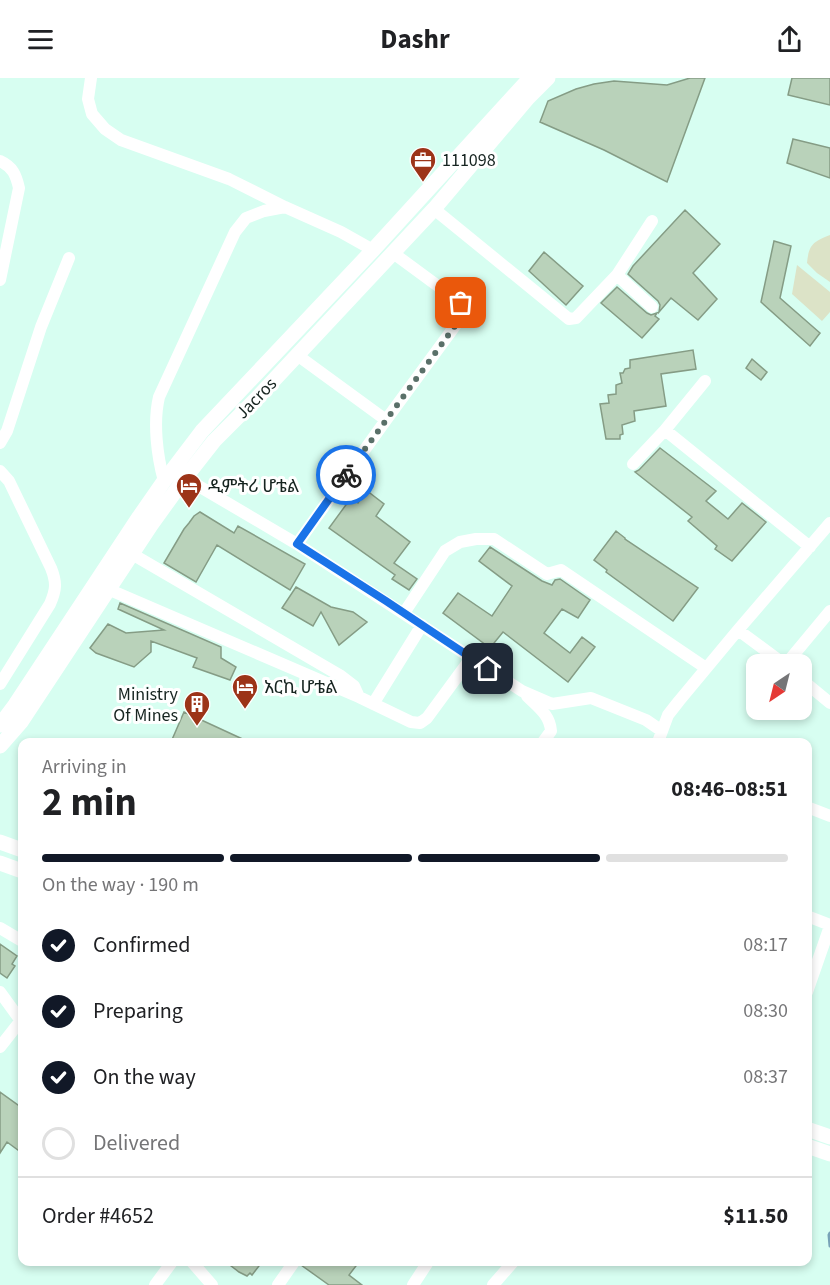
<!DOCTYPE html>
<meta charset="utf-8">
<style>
:root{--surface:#fff;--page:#f2f2f2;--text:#202124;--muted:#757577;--line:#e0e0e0;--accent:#111827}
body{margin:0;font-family:"Source Sans 3","Noto Sans Ethiopic",sans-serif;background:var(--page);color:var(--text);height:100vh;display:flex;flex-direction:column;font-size:22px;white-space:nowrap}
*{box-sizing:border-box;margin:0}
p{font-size:20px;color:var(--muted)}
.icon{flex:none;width:33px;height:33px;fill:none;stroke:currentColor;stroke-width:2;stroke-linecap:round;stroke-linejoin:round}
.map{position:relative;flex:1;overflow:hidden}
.side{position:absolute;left:18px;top:660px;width:794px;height:528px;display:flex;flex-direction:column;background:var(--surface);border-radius:12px;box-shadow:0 3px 9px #0003}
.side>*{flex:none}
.needle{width:39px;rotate:215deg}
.tools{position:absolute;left:746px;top:576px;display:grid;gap:12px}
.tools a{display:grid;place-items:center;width:66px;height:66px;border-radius:12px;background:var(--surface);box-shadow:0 3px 9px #0003;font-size:30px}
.pin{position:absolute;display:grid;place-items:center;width:51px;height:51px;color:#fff;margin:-26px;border-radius:12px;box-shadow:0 3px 9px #0006}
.courier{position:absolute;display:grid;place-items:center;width:60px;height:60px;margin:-30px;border:4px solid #1a73e8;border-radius:50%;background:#fff;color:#222;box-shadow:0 2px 8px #0007}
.headline em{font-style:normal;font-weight:700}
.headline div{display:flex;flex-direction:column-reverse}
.headline{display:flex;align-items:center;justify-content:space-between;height:102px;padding:0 24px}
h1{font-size:39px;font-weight:700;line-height:45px}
.bar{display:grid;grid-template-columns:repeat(4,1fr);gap:9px 6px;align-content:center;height:72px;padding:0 24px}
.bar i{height:8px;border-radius:4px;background:var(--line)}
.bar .active{background:var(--accent)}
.bar p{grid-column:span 4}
.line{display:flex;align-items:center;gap:15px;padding:0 24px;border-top:2px solid var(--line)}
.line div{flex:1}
ol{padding:0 24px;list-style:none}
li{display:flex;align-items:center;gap:18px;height:66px}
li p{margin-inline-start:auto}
li .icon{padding:6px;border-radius:50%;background:var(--accent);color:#fff;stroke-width:4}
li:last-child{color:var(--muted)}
li i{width:33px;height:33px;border:3px solid var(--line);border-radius:50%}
header{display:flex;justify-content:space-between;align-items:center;height:78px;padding:0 24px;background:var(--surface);font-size:27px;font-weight:700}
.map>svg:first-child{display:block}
.green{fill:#dce3c7}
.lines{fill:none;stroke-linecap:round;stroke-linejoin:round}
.stream{stroke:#78a3b7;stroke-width:3}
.building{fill:#b9d2ba;stroke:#859c85;stroke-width:1.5}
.minor{stroke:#fff;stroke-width:12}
.major{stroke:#fff;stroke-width:15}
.done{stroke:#5a7069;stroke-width:6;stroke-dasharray:0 10.8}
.route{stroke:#1a73e8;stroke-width:8}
.labels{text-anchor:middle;stroke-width:6;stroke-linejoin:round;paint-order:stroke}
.poi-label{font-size:18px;fill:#162420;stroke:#fff;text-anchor:start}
.street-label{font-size:18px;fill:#162420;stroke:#fff}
</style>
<header><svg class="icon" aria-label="menu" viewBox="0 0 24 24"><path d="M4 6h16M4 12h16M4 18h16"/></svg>Dashr<svg class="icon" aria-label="share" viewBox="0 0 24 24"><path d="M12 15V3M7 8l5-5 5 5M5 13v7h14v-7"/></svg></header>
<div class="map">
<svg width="830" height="1207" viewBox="0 0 830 1207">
<rect width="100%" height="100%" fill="#d7fef1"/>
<!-- green -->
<path class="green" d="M830 157V204L817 195 807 185C809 166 813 164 830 157Z
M797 187 830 214V234L822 243 792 216Z"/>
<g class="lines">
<!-- stream -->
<path class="stream" d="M830 1155 829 1157 830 1168"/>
</g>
<!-- building -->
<path class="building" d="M690 0H705L667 104 604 72 540 44 548 23 576 11 594 6 614 3 667 7Z
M792 0H830V27L788 17Z
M793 61 830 70V100L787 85Z
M685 132 720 166 693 195 717 221 698 242 671 220 659 234 660 227 658 223 628 196 633 188Z
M774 163 791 168 780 220 820 255 810 268 761 224Z
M544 174 583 208 566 227 529 193Z
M617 209 647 235 651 237 657 235 655 238 659 241 642 260 601 225Z
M693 272 696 291 661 296 666 328 634 333 635 343 622 347 623 356 620 357V361H606L600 326 609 325 608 317 616 316V307L622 305 620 295H623L625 291 630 290V282Z
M752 281 767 294 761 302 746 290Z
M660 370 716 413 706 423 728 441 742 425 766 444 732 483 715 471 717 468 688 443 692 439 635 394 639 392Z
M366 412 384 426 376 438 410 464 394 485 417 501 409 512 392 501 395 497 329 450 351 420 358 425Z
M200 434 234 455 238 448 305 486 290 512 217 467 196 504 164 485 184 451 189 445 194 438Z
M616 453 625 460V461L698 510 673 543 606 494 607 492 594 482Z
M490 469 542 503 552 507 555 502 560 501 590 522 578 540 562 531 544 555 570 575 582 559 595 569 568 604 503 554 490 570 443 535 458 515 492 538 512 508 479 483Z
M296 509 331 529 353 534 367 544 339 567 321 534 313 548 282 530Z
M120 525 221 569V580L236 589 230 602 193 589 197 580 151 563V574L134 589 96 575 90 570 108 546 126 555 164 552 118 531Z
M184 634 249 664H171Z
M0 866 17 878 12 886 15 888 7 900 0 895Z
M0 1014 22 1030V1075L7 1064 0 1075Z
M226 1184H262L252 1197 250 1195 247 1198 239 1194Z
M302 1184H359L349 1197 362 1207H329L301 1187Z"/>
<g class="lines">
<!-- minor -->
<path class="minor" d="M91 0 88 21 92 36 105 51 121 62 229 101 285 129 341 154 373 172
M0 83C13 89 16 97 19 110L0 202
M434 131 569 241 576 240 617 197 652 229
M617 197 652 143
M297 277 386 342
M665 352 810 469
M0 365 7 353 41 249 69 180
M633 386 665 352 705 303
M0 393 9 403 51 490C57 505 56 512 50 526L0 606
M185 400 297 466 522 613 552 626 591 620 646 642 662 653
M164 403C157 378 153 344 159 319L235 154 246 140 264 133 285 129
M297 466 386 342 463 237 465 231 461 225 393 175
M132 476 341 598 354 608 359 619
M110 512 359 619 411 644 420 645 427 640 471 580
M404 535 445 473 460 464 476 461H494L547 496 561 492 706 590
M738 552 784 586
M786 586 830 533
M801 601 830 625
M527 618C538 629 550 637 551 653L543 664
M373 626 422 547
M658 664 668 637 679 623 738 552 830 445
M807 729 830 738
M807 838 830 847
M0 850 22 863
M0 914 21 943
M807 914 830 848
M0 969 22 941
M192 1184 212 1207
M155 1207 172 1184
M278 1207 294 1184
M413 1207 428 1184
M493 1207 513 1184"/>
<!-- major -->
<path class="major" d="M0 647 15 627 139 439 164 403 202 353 373 172 530 0
M0 668 21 644 151 447 185 400 214 363 258 319 434 131 528 20 548 0
M0 764 22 772
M0 785 22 793
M807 1051 830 1059
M807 1068 830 1076"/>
</g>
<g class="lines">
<!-- done -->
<path class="done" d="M346 397 463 237 465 231 461 225"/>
<!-- route -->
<path class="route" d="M346 397 297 466 386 523 488 591"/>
</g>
<!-- icons -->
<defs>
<g id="office-pin" transform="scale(1.35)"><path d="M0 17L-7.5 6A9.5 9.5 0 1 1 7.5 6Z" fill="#9c3418" stroke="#fff"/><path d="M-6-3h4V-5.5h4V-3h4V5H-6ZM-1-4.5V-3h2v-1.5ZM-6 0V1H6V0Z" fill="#fff"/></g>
<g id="hotel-pin" transform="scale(1.35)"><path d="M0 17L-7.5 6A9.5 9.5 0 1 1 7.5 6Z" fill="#9c3418" stroke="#fff"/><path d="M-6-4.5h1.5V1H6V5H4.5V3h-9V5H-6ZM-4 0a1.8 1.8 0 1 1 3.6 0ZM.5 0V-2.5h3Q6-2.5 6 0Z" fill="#fff"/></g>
<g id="building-pin" transform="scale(1.35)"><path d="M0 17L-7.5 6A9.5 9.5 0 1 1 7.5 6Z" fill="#9c3418" stroke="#fff"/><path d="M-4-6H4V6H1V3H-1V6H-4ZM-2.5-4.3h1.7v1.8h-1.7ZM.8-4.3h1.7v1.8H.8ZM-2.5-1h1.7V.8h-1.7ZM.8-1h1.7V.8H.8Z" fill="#fff"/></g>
</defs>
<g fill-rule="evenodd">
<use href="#office-pin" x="423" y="82"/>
<use href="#hotel-pin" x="189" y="408"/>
<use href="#hotel-pin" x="245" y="609"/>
<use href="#building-pin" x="197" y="626"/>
</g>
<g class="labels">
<!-- poi labels -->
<g class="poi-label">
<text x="442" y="88">111098</text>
<text x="208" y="414">ዲምትሪ ሆቴል</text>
<text x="264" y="615">አርኪ ሆቴል</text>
<text x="178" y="622" text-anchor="end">Ministry<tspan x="178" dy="21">Of Mines</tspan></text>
</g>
<!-- street labels -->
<g class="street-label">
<text transform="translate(256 320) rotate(-46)" y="6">Jacros</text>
</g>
</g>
</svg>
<div class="tools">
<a><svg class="needle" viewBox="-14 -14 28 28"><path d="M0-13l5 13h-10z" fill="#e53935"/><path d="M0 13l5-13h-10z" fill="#757577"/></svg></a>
</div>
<div class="pin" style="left:461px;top:225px;background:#ea580c"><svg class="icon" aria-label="bag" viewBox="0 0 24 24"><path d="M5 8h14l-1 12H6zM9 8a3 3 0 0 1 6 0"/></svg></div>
<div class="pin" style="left:488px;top:591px;background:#1f2937"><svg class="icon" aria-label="home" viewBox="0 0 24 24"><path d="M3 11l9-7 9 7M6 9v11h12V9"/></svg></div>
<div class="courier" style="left:346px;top:397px"><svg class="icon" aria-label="bike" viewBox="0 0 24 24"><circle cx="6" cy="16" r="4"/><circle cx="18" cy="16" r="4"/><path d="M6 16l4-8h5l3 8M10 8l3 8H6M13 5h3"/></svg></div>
<section class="side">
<div class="headline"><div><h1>2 min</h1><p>Arriving in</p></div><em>08:46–08:51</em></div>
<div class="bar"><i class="active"></i><i class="active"></i><i class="active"></i><i></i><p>On the way · 190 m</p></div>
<ol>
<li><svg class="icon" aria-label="check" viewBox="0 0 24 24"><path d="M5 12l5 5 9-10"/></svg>Confirmed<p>08:17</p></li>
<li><svg class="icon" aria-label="check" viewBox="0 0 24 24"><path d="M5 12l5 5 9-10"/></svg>Preparing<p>08:30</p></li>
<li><svg class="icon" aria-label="check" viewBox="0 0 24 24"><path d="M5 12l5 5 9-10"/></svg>On the way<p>08:37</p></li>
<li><i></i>Delivered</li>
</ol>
<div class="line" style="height:78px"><div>Order #4652</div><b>$11.50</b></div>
</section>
</div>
